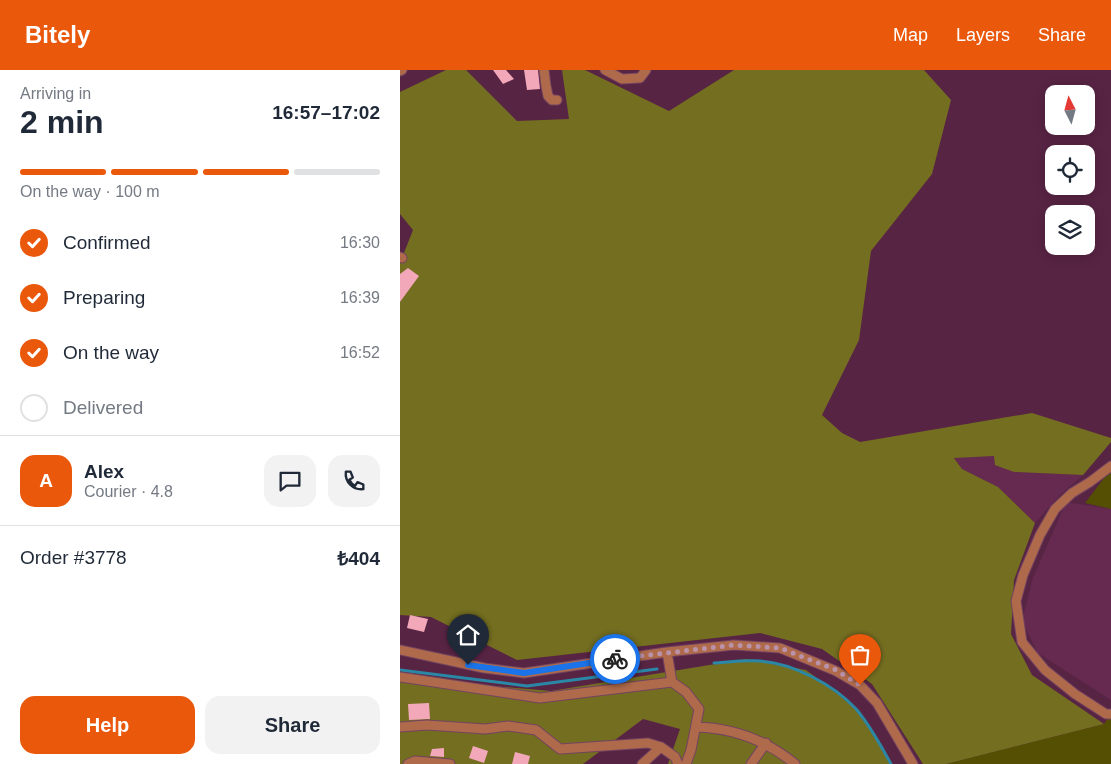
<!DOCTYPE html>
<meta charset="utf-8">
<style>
:root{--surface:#fff;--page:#f2f2f3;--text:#1f2937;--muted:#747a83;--line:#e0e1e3;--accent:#ea580c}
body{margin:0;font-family:Arial,sans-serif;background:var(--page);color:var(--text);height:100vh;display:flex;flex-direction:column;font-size:19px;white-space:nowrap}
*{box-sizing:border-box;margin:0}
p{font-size:16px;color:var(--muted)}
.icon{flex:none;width:28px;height:28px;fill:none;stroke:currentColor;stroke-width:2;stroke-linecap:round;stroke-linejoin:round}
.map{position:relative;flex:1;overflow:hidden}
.details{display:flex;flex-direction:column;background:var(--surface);width:400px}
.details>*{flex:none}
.needle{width:32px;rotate:354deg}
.tools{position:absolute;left:645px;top:15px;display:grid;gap:10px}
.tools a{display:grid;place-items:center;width:50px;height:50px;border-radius:10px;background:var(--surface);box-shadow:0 2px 12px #0003;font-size:25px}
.pin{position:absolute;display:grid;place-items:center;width:42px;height:42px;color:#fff;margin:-51px -21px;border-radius:50% 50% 50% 0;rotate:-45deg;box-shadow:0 0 5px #0007}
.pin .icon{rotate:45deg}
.courier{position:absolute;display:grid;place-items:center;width:50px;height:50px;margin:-25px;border:4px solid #1a73e8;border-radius:50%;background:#fff;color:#222;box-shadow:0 1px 6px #0007}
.summary em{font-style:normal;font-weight:700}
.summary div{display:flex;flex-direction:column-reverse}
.summary{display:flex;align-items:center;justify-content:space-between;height:85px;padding:0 20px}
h1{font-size:32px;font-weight:700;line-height:38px}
.bar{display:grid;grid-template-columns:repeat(4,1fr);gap:8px 5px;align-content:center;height:60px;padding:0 20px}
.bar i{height:6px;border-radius:4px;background:var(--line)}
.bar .on{background:var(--accent)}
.bar p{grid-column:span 4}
.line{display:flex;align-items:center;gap:12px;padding:0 20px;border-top:1px solid var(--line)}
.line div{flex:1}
.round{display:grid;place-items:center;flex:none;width:52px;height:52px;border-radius:15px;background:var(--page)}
ol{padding:0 20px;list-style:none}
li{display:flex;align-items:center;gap:15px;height:55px}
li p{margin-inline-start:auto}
li .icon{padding:5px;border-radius:50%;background:var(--accent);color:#fff;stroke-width:4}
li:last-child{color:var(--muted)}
li i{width:28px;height:28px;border:2px solid var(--line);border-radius:50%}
.action{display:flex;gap:10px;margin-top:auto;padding:10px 20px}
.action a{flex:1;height:58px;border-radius:15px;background:var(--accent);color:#fff;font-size:20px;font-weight:700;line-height:58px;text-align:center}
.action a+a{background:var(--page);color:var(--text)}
header{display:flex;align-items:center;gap:30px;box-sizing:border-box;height:70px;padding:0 25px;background:var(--accent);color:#fff}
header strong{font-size:24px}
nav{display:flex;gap:28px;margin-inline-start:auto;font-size:18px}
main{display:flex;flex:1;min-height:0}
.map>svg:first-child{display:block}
.built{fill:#662a50}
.green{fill:#544f03}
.forest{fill:#746e21}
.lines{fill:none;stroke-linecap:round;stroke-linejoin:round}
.stream{stroke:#2a88a6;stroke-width:3}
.building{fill:#f2a8b9}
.minor-casing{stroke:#734360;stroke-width:11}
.minor{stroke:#af6a4b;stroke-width:9}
.done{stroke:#ba92a9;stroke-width:5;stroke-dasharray:0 9}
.route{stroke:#1a73e8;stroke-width:6}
</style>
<header>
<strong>Bitely</strong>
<nav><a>Map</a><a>Layers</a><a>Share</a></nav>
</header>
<main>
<section class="details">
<div class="summary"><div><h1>2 min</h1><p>Arriving in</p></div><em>16:57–17:02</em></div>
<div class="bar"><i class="on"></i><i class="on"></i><i class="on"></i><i></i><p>On the way · 100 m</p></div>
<ol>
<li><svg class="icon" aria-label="check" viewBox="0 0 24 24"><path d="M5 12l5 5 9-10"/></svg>Confirmed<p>16:30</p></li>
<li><svg class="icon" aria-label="check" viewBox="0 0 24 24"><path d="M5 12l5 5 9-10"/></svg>Preparing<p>16:39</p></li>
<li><svg class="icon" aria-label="check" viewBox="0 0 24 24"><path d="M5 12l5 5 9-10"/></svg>On the way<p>16:52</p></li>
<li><i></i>Delivered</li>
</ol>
<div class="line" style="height:90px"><b class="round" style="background:var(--accent);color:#fff">A</b><div><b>Alex</b><p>Courier · 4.8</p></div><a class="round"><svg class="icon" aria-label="chat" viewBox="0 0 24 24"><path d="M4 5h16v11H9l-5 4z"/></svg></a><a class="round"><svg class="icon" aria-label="phone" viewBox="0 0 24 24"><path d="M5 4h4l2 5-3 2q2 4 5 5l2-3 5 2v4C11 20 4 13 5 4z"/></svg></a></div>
<div class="line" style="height:65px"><div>Order #3778</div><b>₺404</b></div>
<div class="action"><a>Help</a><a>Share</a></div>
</section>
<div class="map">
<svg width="711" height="694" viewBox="0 0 711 694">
<rect width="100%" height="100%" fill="#582444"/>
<!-- built -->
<path class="built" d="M594 386 614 402 683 405 659 426 635 453 598 417 562 399 554 387Z
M666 432 711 439V630L638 583 622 551 633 508Z"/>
<!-- green -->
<path class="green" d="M711 399V439L685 433Z
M711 644V694H546L704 654Z"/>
<!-- forest -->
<path class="forest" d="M46 0H66L117 51 169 49 162 0H185L269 41 334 0H524L551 30 532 104 471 181 459 270 422 345 442 363 460 372 632 343 711 368V372L683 405 614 402 595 395 594 386 554 388 562 399 598 417 635 453 614 510 611 564 632 605 704 654 546 694H523L472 614 422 579 360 563 117 590 31 547 0 545V193L13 160 0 144V22Z
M346 589 406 600 459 640 492 694H268L280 659 243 649 183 694H0V608L151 621Z"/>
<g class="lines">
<!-- stream -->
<path class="stream" d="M314 593C329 592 345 590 360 591 393 593 434 615 456 639 470 655 481 676 491 694
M0 600 127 616 257 599"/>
</g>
<!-- building -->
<path class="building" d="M93 0H106L114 9 103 14Z
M124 0H138L140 19 127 20Z
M8 198 19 206 0 232V204Z
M10 545 28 549 24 562 7 558Z
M29 633 30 649 9 650 8 634Z
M73 676 88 681 84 693 69 688Z
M44 678V687L30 686 32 679Z
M115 682 130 686 128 694H112Z"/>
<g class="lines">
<!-- minor casing -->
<g class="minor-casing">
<path id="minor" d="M144 0 146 16 148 26 152 30H157
M205 0 222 9 240 8 246 0
M0 1 2 0
M0 187 2 188
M711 396 690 412 672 423 655 439 640 465 623 505 616 531 622 572 645 600 675 624 706 644H711
M0 580 84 598 124 603 267 582 334 575 380 578 436 601 460 615 477 633 513 694
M267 582 272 612
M0 607 140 628 272 612 286 622 299 639 291 680 286 694
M0 657 27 655 85 659 108 656 136 660 160 679 248 673 261 677
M296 657C334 658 366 670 395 694
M8 694 15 691 50 694
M242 694 261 677 275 687 278 694
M351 694 366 673"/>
</g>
<!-- minor -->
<use href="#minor" class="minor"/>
</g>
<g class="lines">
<!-- done -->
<path class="done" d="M215 589 334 575 380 578 436 600 460 615"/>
<!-- route -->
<path class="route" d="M68 595 124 603 215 589"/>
</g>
</svg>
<div class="tools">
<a><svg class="needle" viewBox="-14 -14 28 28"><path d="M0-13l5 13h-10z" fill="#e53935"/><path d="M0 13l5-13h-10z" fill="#747a83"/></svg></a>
<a><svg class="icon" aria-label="locate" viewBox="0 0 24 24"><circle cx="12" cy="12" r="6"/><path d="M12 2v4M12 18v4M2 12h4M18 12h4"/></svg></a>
<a><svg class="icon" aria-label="layers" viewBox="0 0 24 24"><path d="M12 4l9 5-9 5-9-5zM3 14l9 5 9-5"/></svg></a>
</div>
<div class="pin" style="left:460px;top:615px;background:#ea580c"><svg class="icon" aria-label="bag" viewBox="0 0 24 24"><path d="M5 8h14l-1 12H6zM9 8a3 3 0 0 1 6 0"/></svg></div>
<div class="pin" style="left:68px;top:595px;background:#1f2937"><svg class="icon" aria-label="home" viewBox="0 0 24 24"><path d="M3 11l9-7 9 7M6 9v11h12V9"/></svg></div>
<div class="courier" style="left:215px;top:589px"><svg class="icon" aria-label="bike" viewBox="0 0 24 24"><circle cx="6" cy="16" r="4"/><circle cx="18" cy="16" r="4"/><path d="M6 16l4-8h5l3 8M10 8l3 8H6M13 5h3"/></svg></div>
</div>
</main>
